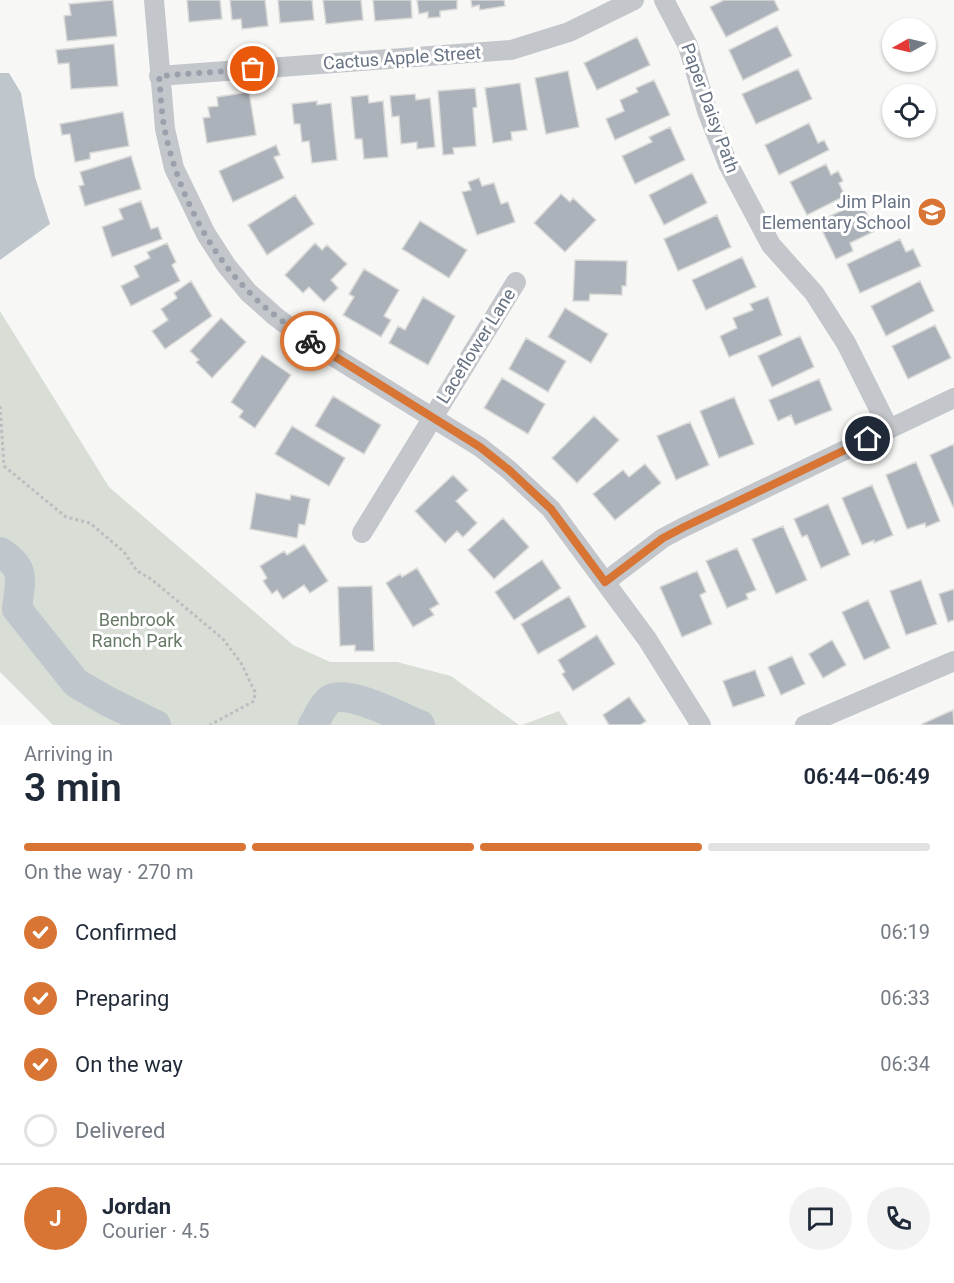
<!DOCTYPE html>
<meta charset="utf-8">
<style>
:root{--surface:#fff;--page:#f2f2f3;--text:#1f2937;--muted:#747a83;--line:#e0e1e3;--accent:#d87534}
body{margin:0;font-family:Roboto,sans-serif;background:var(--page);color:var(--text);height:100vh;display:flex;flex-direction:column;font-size:22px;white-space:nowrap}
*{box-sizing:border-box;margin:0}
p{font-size:20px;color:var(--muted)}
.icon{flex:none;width:33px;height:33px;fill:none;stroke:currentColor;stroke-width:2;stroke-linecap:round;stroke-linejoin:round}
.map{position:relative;height:725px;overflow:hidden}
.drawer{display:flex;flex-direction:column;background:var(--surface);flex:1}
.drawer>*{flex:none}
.needle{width:39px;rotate:262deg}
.tools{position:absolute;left:882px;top:18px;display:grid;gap:12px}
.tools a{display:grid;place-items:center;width:54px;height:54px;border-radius:50%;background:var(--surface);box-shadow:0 2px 4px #0004;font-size:30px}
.pin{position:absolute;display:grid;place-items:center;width:51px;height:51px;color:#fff;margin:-26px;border:3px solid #fff;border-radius:50%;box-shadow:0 2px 6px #0007}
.courier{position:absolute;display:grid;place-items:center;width:60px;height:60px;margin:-30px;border:4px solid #d87534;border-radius:50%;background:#fff;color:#222;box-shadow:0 2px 8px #0007}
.overview em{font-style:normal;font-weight:600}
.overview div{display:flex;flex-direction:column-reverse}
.overview{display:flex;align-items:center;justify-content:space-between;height:102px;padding:0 24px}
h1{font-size:39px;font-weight:600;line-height:45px}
.bar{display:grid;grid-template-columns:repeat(4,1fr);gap:9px 6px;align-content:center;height:72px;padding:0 24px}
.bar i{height:8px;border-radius:4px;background:var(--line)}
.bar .active{background:var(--accent)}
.bar p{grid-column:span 4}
.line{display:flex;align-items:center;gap:15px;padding:0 24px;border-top:2px solid var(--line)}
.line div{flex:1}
.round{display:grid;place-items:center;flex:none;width:63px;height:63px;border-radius:32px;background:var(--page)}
ol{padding:0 24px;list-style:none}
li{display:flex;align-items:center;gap:18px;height:66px}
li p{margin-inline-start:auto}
li .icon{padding:6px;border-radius:50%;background:var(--accent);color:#fff;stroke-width:4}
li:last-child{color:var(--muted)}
li i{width:33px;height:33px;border:3px solid var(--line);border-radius:50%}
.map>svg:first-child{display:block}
.green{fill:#d8ded6}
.water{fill:#bfc6cc}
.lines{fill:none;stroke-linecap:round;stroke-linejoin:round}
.stream{stroke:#bfc6cc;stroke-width:5}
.river{stroke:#bfc6cc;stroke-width:30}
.building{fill:#acb2b9;stroke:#d9d9d7;stroke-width:1.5}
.path{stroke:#bbbdc0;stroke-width:3;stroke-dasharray:3 3;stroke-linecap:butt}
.street{stroke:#c3c6ca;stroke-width:20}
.done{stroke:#9aa1ac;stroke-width:6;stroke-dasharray:0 10.8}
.route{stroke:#d87534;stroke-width:8}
.labels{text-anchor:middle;stroke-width:6;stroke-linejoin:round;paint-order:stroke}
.street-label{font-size:18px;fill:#687384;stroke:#fff}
.poi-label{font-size:18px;fill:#687384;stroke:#fff;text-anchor:end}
.park-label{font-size:18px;fill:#687b67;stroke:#fff}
</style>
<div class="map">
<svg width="954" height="725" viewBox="0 0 954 725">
<rect width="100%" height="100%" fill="#f7f7f5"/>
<!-- green -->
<path class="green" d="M0 311 109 487 293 645 330 662H397L451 676 519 725H53L0 672Z
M559 711 568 725H522Z"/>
<!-- water -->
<path class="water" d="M0 73H9L21 93 35 177 50 224 0 260Z"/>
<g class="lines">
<!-- stream -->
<path class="stream" d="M148 725V721"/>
<!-- river -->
<path class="river" d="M0 552C27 569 20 580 17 609L76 683 107 701 156 725
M313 725C317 718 322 707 328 701 343 686 402 718 420 725"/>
</g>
<!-- building -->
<path class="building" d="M113 0 117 36 67 41 64 16 71 15 69 4Z
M187 0H220L222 19 189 22Z
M230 0H265L268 26 242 29 241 19 232 20Z
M278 0H312L314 20 280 23Z
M323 0H361L363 20 326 24Z
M373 0H411L412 18 375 21Z
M417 0H457V9L440 11V17L428 18V12L419 14Z
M471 0H504L505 6 480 10 479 5 472 7Z
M724 0H774L779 10 726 37 710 7Z
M777 26 792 56 743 80 729 50Z
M637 37 650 65 597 90 584 63Z
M114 44 118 86 71 89 69 63 58 64 56 50Z
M798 69 812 99 756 124 742 94Z
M568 71 579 127 546 134 535 78Z
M654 80 670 115 615 140 606 119 624 111 620 100 638 92 636 88Z
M520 83 527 130 511 132 512 140 493 143 485 88Z
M475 88 477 107 473 108 476 146 453 148 454 154 443 155 438 91Z
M249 92 256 135 207 143 203 118 210 117 208 107 218 106 217 97Z
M415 94 416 100 430 98 435 147 417 149V142L401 144 399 116 392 117 390 96Z
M368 95 369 103 383 101 388 157 364 159 362 139H355L351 97Z
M317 101V105L331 103 337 160 312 163 309 141 302 142 300 124H294L292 104Z
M123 112 129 146 90 153V159L75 162 70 134 62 135 60 124Z
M809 123 818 143 824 140 829 150 779 175 765 145Z
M670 127 685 160 635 184 622 156 652 142 649 137Z
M276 145 280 155 274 157 284 178 233 202 219 171Z
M131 156 141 189 85 206 79 186 84 185 80 172Z
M826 164 831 175 838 171 843 181 839 183 845 196 807 215 790 182Z
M692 173 707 203 664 225 649 195Z
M479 178 482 186 494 183 501 204 508 202 515 222 477 235 462 192 471 190 468 182Z
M561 194 570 202 573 198 596 220 565 252 534 223Z
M295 195 314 224 267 255 248 225Z
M141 201 151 229 158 227 162 239 112 257 102 227 123 219 119 209Z
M861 201 875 231 850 243 853 251 836 259 818 222Z
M717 215 731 247 678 271 664 239Z
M420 221 467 250 449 278 402 249Z
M900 239 906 252 913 249 921 266 860 293 847 264Z
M167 243 176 262 172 265 180 281 131 306 121 286 139 277 134 266 150 258 147 252Z
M315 243 322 250 327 245 347 264 331 280 338 288 324 302 309 287 303 293 285 275Z
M742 257 756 287 706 310 692 280Z
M575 260 627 261 626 286H622V295L590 294 589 301H573Z
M364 269 399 290 384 316 391 320 381 337 343 315 354 297 349 294Z
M191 281 212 316 165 349 152 331 168 320 161 309 177 298 174 293Z
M920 281 934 311 886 336 871 306Z
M423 297 455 316 428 365 389 343 398 326 405 330Z
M768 297 782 335 729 357 720 336 737 328 733 318 753 310 750 304Z
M565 308 608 334 591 363 548 337Z
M221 318 246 342 212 378 196 362 199 360 190 351Z
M935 325 951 358 908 379 892 346Z
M800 336 814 367 772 387 758 356Z
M526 338 566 361 548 392 509 369Z
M262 355 291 375 255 428 239 417 243 411 231 402Z
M502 378 545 404 528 434 484 408Z
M819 379 832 410 795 425 791 415 778 421 769 400Z
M333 396 381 425 364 454 315 426Z
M734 397 754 444 719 458 700 411Z
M594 416 619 440 577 483 552 458Z
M690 422 709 465 676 480 657 436Z
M292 426 345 458 329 486 275 454Z
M954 444V506L953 507 930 455Z
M916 462 940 521 926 527 925 523 907 529 886 475Z
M645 464 661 483 615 520 593 494 623 470 629 477Z
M453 475 468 490 456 501 477 523 463 537 457 531 445 543 415 511Z
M872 485 893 535 874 543V540L862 545 842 498Z
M256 493 290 500 291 495 310 499 305 525 299 524 297 538 250 529Z
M828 504 850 555 821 568 807 535 802 537 794 519Z
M503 518 529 547 494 579 468 550Z
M783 526 807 580 776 594 752 539Z
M304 544 328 581 310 593 304 585 283 599 277 590 272 594 263 581 267 578 260 566 284 551 287 555Z
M737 548 756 590 746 594 748 599 727 608 706 561Z
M542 560 561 588 514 620 495 592Z
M417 568 439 604 430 609 434 615 413 627 386 583 400 574 402 577Z
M697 571 706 592 700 595 712 624 682 637 660 587Z
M921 580 937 624 906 635 890 591Z
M372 586 374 651H355V645L340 646 338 587Z
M954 589V620L948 622 939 594Z
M569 596 586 627 538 654 521 624Z
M868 600 890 648 864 660 842 612Z
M597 635 615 664 573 691 562 674 565 672 558 660Z
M832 640 846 665 823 678 809 654Z
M792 656 805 684 781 695 768 667Z
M755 670 765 696 733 707 723 681Z
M629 697 646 721 640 725H609L603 715Z
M953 710 954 725H922V724Z"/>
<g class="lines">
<!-- path -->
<path class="path" d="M0 406 4 466 66 517 90 523 124 552 137 571 151 579 223 639 241 663 255 692 254 701 210 725"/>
<!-- street -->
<path class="street" d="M154 0 165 129 174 168 206 234 226 265 248 292 276 317 310 342 480 447 509 470 551 509 647 639 701 725
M664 0 688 46 707 111 728 164 771 245 814 293 846 343 889 429
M159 76 511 50 569 32 634 0
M362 533 516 282
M605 582 663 538 684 527 954 398
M805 725 954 661"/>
</g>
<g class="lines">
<!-- done -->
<path class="done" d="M253 69 159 76C161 94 161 113 165 131 177 189 207 250 249 292 267 311 289 326 310 341"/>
<!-- route -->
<path class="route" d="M310 341 480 447 509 470 551 509 605 582 663 538 684 527 868 439"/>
</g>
<!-- icons -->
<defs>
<g id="school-disc" transform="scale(1.5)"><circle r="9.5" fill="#d87534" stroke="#fff"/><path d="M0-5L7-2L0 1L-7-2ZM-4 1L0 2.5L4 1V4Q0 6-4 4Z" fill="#fff"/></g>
</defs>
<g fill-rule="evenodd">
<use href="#school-disc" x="932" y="212"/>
</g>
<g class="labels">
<!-- street labels -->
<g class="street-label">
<text transform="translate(402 58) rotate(-4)" y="6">Cactus Apple Street</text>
<text transform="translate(710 108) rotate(70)" y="6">Paper Daisy Path</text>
<text transform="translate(476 346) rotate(-58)" y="6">Laceflower Lane</text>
</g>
<!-- poi labels -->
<g class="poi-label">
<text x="911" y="208">Jim Plain<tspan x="911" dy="21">Elementary School</tspan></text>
</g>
<!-- park labels -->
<g class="park-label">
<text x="137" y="626">Benbrook<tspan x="137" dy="21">Ranch Park</tspan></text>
</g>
</g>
</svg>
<div class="tools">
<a><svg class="needle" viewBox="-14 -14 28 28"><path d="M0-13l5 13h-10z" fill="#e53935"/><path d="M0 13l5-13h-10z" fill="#747a83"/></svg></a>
<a><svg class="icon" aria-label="locate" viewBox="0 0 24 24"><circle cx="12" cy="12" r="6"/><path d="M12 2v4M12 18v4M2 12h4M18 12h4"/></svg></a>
</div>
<div class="pin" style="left:253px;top:69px;background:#ea580c"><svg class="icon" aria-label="bag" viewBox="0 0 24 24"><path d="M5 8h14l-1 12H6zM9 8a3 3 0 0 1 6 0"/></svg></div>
<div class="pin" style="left:868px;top:439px;background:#1f2937"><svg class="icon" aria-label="home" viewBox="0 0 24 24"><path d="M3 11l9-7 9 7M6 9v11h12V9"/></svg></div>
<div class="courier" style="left:310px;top:341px"><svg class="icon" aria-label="bike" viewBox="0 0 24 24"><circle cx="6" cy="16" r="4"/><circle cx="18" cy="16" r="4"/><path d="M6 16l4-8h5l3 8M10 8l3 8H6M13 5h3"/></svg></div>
</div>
<section class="drawer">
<div class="overview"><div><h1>3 min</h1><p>Arriving in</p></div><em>06:44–06:49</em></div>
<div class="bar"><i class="active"></i><i class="active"></i><i class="active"></i><i></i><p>On the way · 270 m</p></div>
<ol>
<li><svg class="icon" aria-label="check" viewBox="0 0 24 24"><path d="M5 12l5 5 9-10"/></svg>Confirmed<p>06:19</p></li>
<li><svg class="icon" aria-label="check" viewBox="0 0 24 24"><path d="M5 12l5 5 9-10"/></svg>Preparing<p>06:33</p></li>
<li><svg class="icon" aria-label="check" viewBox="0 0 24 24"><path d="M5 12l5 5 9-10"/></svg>On the way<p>06:34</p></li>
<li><i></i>Delivered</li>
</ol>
<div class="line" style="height:108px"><b class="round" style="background:var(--accent);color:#fff">J</b><div><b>Jordan</b><p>Courier · 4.5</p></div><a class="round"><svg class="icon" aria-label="chat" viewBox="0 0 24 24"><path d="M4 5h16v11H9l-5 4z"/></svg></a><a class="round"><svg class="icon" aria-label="phone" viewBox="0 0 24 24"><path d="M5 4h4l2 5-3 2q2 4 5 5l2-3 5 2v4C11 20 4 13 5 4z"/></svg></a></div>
</section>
